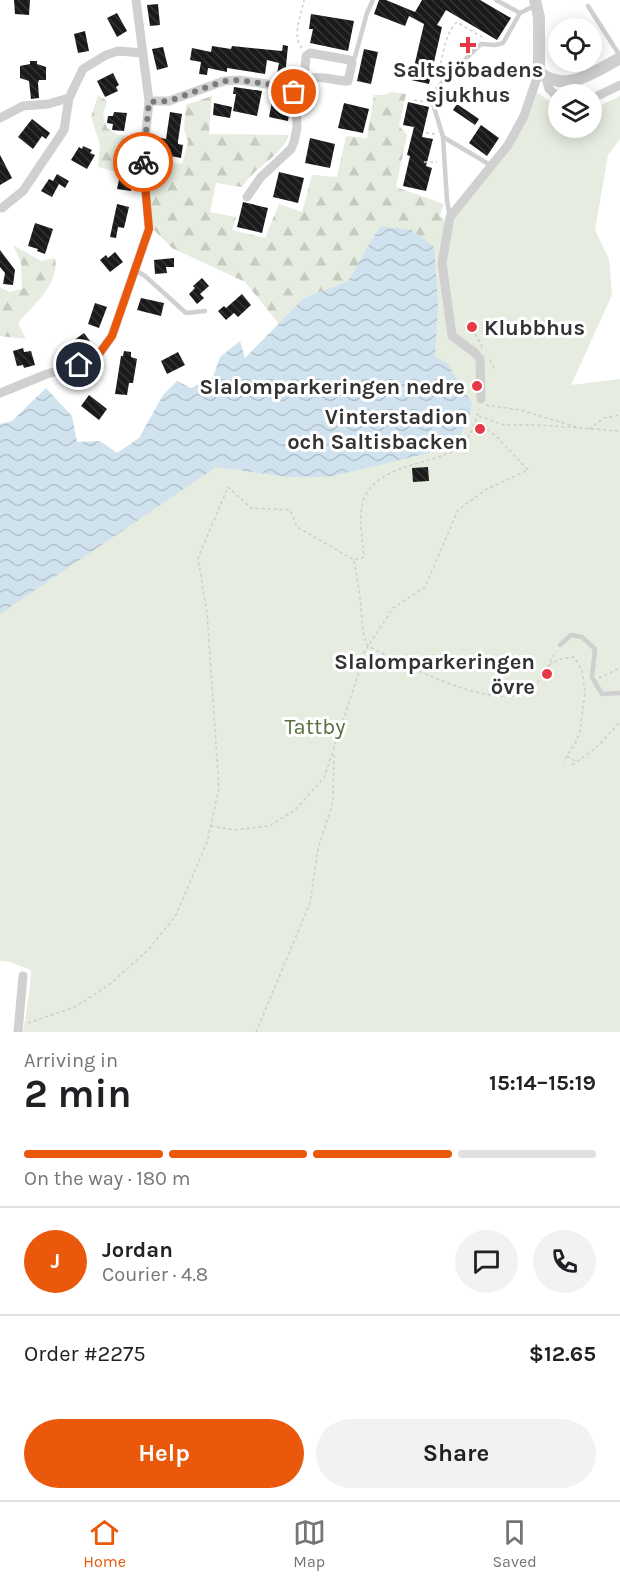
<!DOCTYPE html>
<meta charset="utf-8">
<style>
:root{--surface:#fff;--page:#f2f2f2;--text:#202124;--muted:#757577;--line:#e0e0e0;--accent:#ea580c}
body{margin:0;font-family:Karla,sans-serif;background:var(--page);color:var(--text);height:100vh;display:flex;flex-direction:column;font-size:22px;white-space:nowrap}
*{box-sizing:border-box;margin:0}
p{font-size:20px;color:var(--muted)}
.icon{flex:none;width:33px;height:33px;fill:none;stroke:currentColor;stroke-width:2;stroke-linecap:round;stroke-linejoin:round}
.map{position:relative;height:1032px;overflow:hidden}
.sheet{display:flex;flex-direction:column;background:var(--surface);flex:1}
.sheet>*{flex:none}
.fabs{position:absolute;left:548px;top:18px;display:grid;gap:12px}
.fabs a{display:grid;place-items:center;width:54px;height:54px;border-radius:50%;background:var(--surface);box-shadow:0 3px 15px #0003;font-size:30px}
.pin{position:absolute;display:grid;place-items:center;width:51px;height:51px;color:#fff;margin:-26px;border:3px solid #fff;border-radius:50%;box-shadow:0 2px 6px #0007}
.courier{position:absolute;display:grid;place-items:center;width:60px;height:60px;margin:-30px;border:4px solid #ea580c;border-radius:50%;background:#fff;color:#222;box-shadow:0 2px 8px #0007}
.headline em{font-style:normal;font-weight:700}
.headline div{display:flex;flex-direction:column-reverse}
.headline{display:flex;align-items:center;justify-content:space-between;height:102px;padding:0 24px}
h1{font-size:39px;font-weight:700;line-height:45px}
.bar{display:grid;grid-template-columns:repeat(4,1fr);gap:9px 6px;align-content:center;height:72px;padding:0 24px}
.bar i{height:8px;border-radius:4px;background:var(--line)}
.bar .selected{background:var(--accent)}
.bar p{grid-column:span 4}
.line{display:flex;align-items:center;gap:15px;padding:0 24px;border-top:2px solid var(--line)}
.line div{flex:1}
.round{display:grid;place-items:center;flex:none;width:63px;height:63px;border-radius:32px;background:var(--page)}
.button{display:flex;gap:12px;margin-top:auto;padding:12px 24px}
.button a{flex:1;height:69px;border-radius:36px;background:var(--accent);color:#fff;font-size:24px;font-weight:700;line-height:69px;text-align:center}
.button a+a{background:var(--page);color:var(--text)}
.menu{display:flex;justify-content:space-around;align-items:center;height:84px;border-top:2px solid var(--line);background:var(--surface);font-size:16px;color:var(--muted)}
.menu a{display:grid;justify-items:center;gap:3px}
.menu .selected{color:var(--accent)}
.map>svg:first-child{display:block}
.forest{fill:url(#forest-firs)}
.park{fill:#e6ecdf}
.water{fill:url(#water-waves)}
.building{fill:url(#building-back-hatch)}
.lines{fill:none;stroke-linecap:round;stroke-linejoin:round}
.path{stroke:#cdcdcd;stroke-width:1.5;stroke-dasharray:3 3;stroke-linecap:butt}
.service{stroke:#d0d0d0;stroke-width:4.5}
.minor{stroke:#d0d0d0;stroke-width:9}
.tertiary{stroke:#d0d0d0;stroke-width:12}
.done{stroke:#7a7a7a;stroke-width:6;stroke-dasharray:0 10.8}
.route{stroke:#ea580c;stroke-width:8}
.poi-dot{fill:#e63946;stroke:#fff;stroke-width:2}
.labels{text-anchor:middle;stroke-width:6;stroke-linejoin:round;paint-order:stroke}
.poi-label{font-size:22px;font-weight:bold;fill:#333;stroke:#fff;text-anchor:end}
.park-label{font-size:22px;fill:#56703f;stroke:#fff}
</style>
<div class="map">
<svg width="620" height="1032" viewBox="0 0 620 1032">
<defs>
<pattern id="forest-firs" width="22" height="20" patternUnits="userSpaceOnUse" patternTransform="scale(1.5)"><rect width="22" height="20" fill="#e6ecdf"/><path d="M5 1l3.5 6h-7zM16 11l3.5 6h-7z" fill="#c6cbc0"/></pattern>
<pattern id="water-waves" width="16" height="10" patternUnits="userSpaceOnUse" patternTransform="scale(1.5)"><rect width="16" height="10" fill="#cfe2ee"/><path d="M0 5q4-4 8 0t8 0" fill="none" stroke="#b2c2cd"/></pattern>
<pattern id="building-back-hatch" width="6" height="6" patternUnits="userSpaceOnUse" patternTransform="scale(1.5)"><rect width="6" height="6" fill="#1a1a1a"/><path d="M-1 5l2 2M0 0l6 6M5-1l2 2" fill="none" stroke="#333"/></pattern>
</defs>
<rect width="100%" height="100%" fill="#fff"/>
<!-- forest -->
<path class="forest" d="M392 92 406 94 399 126 407 135 396 187 444 204 440 215 449 225 434 247 380 226 348 281 304 298 279 324 245 282 172 248 153 229 148 159 182 164 188 142 184 130 186 105 212 96 209 134 289 135C277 161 256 165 242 187L216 183 210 212 236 217 232 230 265 238 279 204 302 212 312 175 337 177 346 136 367 138 374 95H384Z
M98 95 107 101 103 115 107 128 118 135 142 136 141 172H116L98 167 100 145 91 117Z
M13 245 41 261 55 258C60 284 34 304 18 323L26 339 0 336V287L9 292 22 289 21 263Z"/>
<!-- park -->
<path class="park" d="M535 91 558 107V128H591V110L620 96V139L608 155 595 230 609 259 612 295 571 385 620 379V1032H23L30 988 31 970 10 962 0 961V531L89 492 387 300 498 162Z"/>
<!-- water -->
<path class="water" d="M380 226 412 230 434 247 438 303 435 357 447 363 472 404 468 421 453 447 329 477H289L216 467 0 614V424L12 421 46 388 72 416 77 442 100 441 117 453 139 438 163 395 177 381 191 388 213 377 220 357 240 341 245 358 304 298 348 281Z"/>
<!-- building -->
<path class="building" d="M14 0H30L29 15 15 14Z
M379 0H386L415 12 422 0H480L511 18 497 40 446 10 437 25 442 27 429 84 411 80 424 24 409 16 405 26 374 14Z
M158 4 160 25 150 26 147 5Z
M117 13 127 31 117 37 107 18Z
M311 14 354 21 348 51 310 43 313 29H309Z
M85 31 89 51 78 53 74 34Z
M283 45 288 46 285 76 277 74 279 63 267 60 265 74 227 68V72L208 68 207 75 199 74 201 62 190 60 192 48 211 52 212 46 231 49 232 46 282 51Z
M163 47 168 67 157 70 152 49Z
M364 49 378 52 371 84 357 81Z
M30 61H37V64L46 67V80H39L38 83 39 98 31 99 29 81 20 78V66L30 64Z
M113 73 119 85 116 87 118 91 105 97 97 81Z
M234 87 262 91 257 116 233 111 236 94H233Z
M274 92 280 93 277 107 290 109 288 121 269 117Z
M408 102 429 107 422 137 433 139 426 166 432 168 426 191 403 186 410 156 407 155 414 127 403 125Z
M214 103 232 107 230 118 213 115Z
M344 103 369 109 363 133 338 128Z
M457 104 479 119 475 125 453 110Z
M114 112 127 113 124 131 112 130 113 124 107 123 108 116H113Z
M170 112 182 114 178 141V144L183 145 181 158 154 153 157 137 166 139Z
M32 119 50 133 46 139 42 136 33 149 18 137Z
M481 125 499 138 487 156 469 143Z
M310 138 335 144 330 168 305 163Z
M83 146 92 150 90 153 95 155 87 169 71 160 79 147 82 149Z
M0 155 12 178 0 185Z
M279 172 304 178 298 203 273 197Z
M57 174 69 181 65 188 59 184 52 197 41 191 49 179 53 181Z
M120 175 133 177 131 191 117 189Z
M243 202 268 208 262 233 237 227Z
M117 204 129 207 124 228 118 227 116 238 110 237Z
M35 223 53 229 45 254 37 251 38 249 28 246Z
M0 250 15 270 13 285 3 284 5 273 0 267Z
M115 252 123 262 110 272 100 260 106 255 108 258Z
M174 258V267H166L167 273 155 274 154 260Z
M202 278 209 286 200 294 204 298 197 304 189 294 195 288 193 286Z
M242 294 251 305 238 317 234 313 226 320 218 311 224 306 226 308Z
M141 298 164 303 161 316 137 310Z
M95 303 107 307 99 328 88 324Z
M84 333 90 341 69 358 62 349Z
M23 348 24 352 31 351 35 365 24 368 23 365 17 366 13 351Z
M124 351 131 352V357L137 359 133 383H129L127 395 115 394 121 356H123Z
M178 352 185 365 167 374 161 361Z
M89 395 107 409 99 420 81 406Z
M428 467 429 481 413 482 412 468Z"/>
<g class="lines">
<!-- path -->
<path class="path" d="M302 48C291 37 302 13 304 0
M438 75C443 58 444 34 457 22L482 37
M414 100 427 102
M426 133 435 134
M424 162H437
M475 334 483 348
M490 360 495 370
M486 405 520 410 580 428
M479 416 504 425H538L620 431
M589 429 604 418 620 415
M354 561C357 577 360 593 361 609 362 623 362 634 368 646 401 663 496 714 530 690 542 681 549 664 556 651
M549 665 561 659 574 657 582 670 585 692 580 731 577 740 563 762
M599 678 620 668
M567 756 575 761
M572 765 596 748 620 722
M211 826 235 830 269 826 295 810 324 778 358 675 357 663 393 608 425 587 458 510 487 489 528 470 495 435 476 421
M28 1023 75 1007 110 984 149 949 176 915 207 842 219 788 207 613 198 558 228 487 251 508 290 510 297 527 354 560 364 557C363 540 356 508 367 493 386 462 433 466 461 446 471 438 476 420 479 409
M256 1032 310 903 318 849 333 802 334 752"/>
<!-- service -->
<path class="service" d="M496 0 520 13 534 6
M588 6 620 56
M351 62 355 57 367 13 373 0
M443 137 431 97 444 80 481 44 495 45 503 43 520 13
M450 217 447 201 443 137 492 166
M135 270 145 276 186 313 205 311
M560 645 571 635 582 637 595 649 592 677 602 694 620 693"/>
<!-- minor -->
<path class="minor" d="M546 78 549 89 558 97
M294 91 304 81 306 56 310 53 350 60 352 63 348 81C333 81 318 73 304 81
M591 99 620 85
M149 101H169L224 81 239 80 288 87 296 96 297 128 294 142 291 149 261 177 247 197
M0 118 23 106 48 104 69 98 83 69 106 55 118 51 143 53
M2 208 23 191 64 130 69 98
M0 393 47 374 79 365 99 354 112 336 149 229 143 161 149 101 136 0
M481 399 480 359 474 352 452 336 442 263 450 217 508 145 524 116 539 72
M18 1032 23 976"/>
<!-- tertiary -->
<path class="tertiary" d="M535 0 539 17V72C565 94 595 72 620 58"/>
</g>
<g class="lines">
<!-- done -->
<path class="done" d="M143 162 149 102 169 101 224 81 239 80 288 87 294 92"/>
<!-- route -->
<path class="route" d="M79 365 99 354 112 336 149 229 143 162"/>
</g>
<!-- markers -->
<g class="poi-dot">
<path d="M465 36h6v6h6v6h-6v6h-6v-6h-6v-6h6z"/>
<circle cx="472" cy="327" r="6"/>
<circle cx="477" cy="386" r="6"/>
<circle cx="480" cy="429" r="6"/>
<circle cx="547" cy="674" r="6"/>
</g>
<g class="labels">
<!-- poi labels -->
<g class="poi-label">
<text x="468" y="77" text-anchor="middle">Saltsjöbadens<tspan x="468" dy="25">sjukhus</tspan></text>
<text x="484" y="335" text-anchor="start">Klubbhus</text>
<text x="465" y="394">Slalomparkeringen nedre</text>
<text x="468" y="424">Vinterstadion<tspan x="468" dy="25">och Saltisbacken</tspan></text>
<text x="535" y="669">Slalomparkeringen<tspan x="535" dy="25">övre</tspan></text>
</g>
<!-- park labels -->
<g class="park-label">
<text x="315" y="734">Tattby</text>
</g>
</g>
</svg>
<div class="fabs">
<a><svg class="icon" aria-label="locate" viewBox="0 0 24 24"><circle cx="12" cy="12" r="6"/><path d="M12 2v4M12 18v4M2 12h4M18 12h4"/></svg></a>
<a><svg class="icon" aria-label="layers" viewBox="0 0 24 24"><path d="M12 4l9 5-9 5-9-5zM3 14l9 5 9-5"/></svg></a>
</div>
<div class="pin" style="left:294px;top:92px;background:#ea580c"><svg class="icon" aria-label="bag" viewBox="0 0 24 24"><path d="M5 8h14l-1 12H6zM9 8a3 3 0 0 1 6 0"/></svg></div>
<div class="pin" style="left:79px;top:365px;background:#1f2937"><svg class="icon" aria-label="home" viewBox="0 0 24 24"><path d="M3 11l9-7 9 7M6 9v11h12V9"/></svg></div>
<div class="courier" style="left:143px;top:162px"><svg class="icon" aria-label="bike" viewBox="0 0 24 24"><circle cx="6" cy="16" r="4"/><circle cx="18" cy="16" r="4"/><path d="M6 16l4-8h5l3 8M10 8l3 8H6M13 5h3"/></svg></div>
</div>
<section class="sheet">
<div class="headline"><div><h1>2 min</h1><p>Arriving in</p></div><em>15:14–15:19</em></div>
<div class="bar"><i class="selected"></i><i class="selected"></i><i class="selected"></i><i></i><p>On the way · 180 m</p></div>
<div class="line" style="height:108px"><b class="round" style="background:var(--accent);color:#fff">J</b><div><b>Jordan</b><p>Courier · 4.8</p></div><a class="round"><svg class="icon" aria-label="chat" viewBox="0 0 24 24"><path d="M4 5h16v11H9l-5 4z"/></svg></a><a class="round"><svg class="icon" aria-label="phone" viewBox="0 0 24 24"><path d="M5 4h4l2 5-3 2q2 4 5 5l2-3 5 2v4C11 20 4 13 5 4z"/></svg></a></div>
<div class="line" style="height:78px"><div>Order #2275</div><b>$12.65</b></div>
<div class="button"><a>Help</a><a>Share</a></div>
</section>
<nav class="menu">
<a class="selected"><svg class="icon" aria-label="home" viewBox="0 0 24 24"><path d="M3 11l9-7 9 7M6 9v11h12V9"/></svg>Home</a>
<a><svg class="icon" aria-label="map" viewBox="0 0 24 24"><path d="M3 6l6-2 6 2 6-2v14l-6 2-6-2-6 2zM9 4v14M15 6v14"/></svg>Map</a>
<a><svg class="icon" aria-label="saved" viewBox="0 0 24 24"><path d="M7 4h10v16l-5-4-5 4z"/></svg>Saved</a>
</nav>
